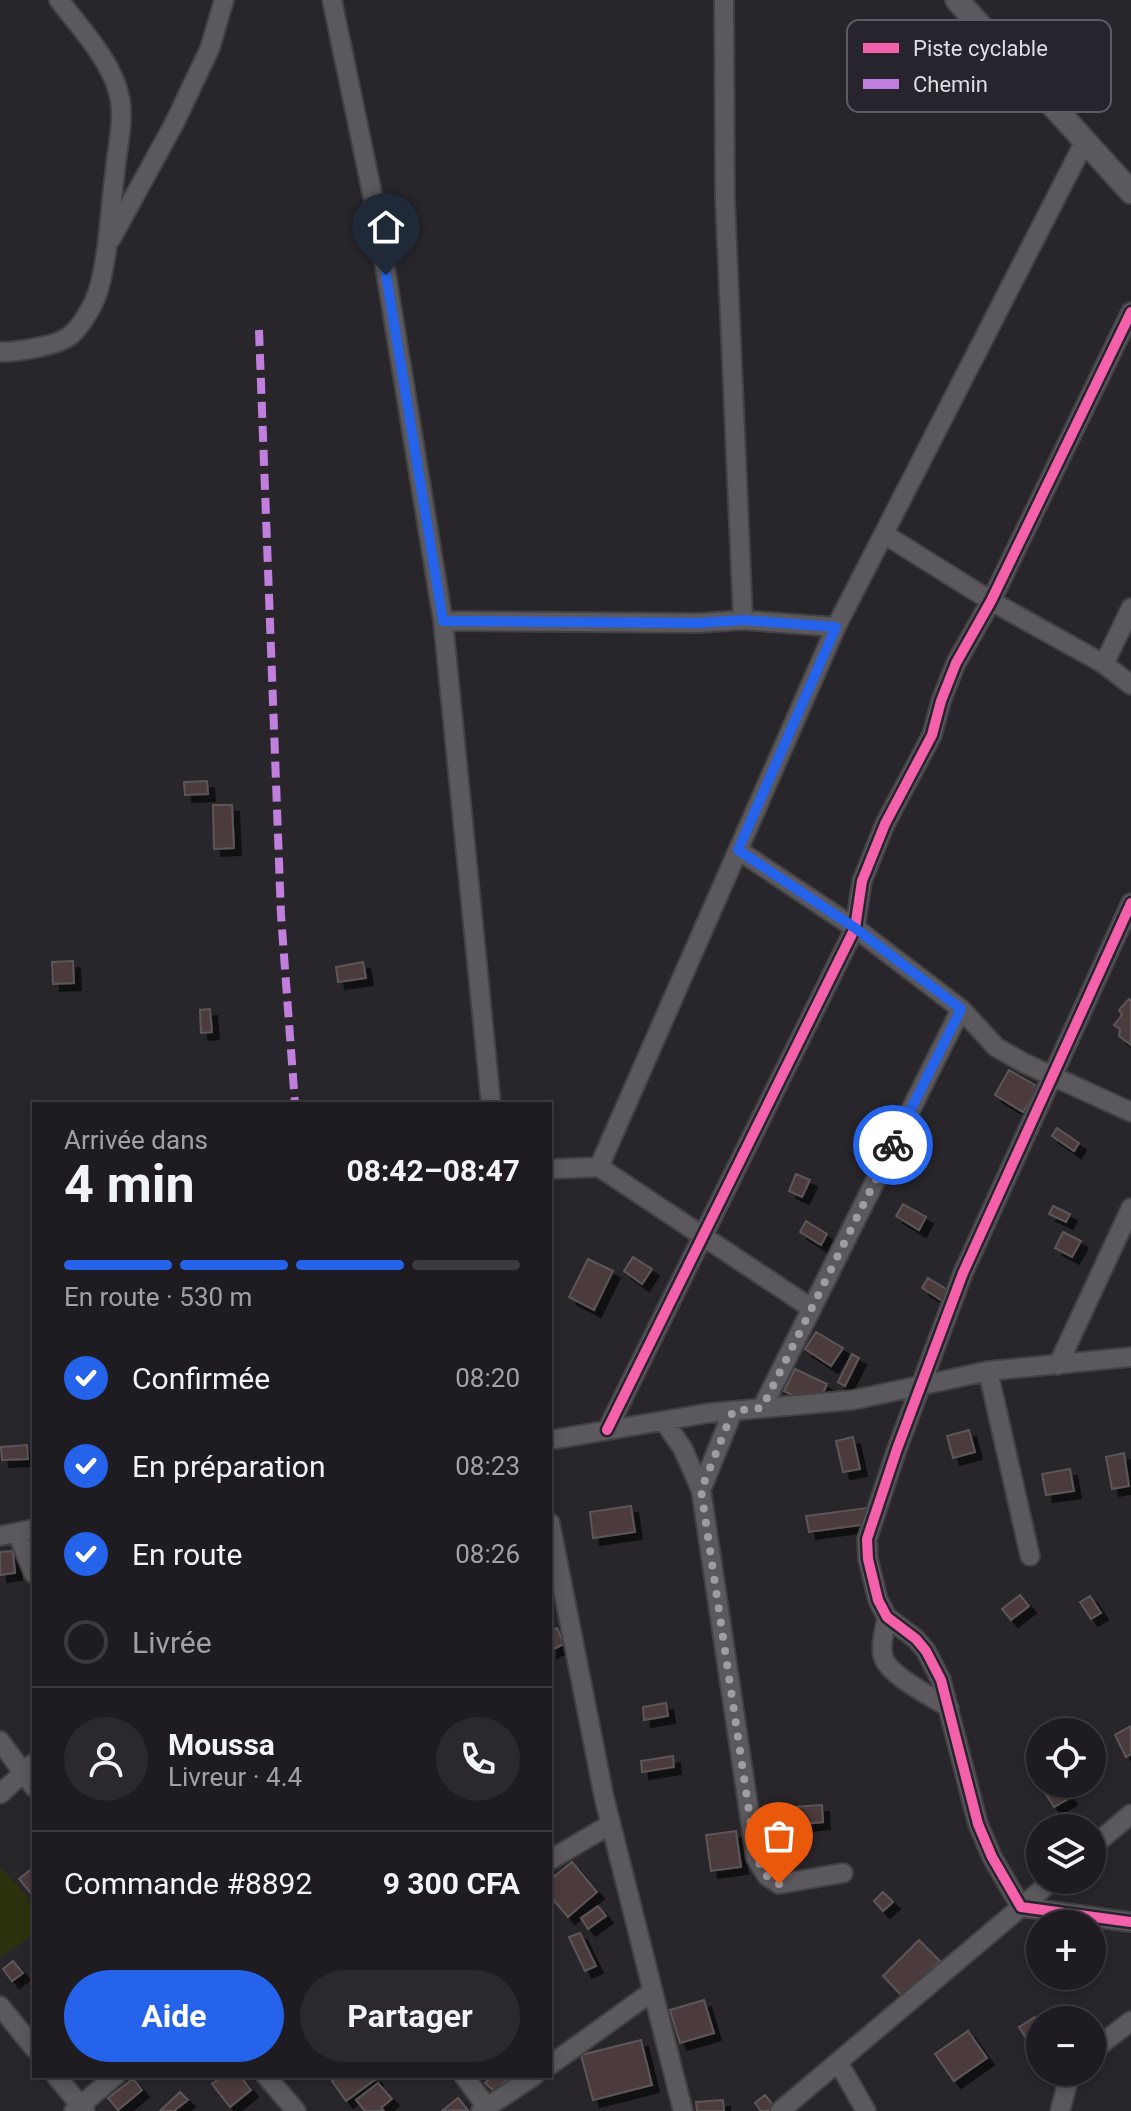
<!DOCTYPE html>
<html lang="fr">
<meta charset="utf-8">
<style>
:root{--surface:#1e1c20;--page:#2b292d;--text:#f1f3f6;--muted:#a1a1a5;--line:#3c3a3e;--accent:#2563eb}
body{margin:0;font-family:Roboto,sans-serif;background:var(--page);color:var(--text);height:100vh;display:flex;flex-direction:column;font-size:30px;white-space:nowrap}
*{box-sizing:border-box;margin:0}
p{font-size:26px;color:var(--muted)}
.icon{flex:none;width:44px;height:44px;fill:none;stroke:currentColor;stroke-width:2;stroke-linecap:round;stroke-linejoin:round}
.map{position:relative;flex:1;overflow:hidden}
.drawer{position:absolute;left:32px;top:1102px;width:520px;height:976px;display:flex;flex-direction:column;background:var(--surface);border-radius:0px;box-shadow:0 4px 12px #0003,0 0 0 2px var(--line)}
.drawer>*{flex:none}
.buttons{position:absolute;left:1026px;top:1718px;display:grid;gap:16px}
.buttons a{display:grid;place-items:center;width:80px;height:80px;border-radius:50%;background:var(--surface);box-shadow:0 4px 12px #0003,0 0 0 2px var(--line);font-size:40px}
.pin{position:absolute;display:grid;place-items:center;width:68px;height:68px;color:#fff;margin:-82px -34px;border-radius:50% 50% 50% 0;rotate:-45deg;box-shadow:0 0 8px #0007}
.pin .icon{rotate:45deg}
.courier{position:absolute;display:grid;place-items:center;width:80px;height:80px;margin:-40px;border:6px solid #2563eb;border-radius:50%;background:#fff;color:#222;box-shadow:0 2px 10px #0007}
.overview em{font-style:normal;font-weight:700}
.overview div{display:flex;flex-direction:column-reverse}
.overview{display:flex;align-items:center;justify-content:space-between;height:136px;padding:0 32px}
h1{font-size:52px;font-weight:700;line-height:60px}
.bar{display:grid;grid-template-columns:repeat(4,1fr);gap:12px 8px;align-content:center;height:96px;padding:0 32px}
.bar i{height:10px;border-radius:6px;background:var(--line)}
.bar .on{background:var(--accent)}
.bar p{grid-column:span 4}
.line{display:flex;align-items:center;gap:20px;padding:0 32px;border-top:2px solid var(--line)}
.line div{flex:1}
.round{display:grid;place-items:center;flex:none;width:84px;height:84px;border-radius:42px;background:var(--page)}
ol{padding:0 32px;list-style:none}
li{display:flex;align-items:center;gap:24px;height:88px}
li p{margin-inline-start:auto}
li .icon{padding:8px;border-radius:50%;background:var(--accent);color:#fff;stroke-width:4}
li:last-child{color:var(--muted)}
li i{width:44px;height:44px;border:4px solid var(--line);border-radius:50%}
.primary-button{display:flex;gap:16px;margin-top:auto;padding:16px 32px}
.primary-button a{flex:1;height:92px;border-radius:48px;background:var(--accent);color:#fff;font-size:32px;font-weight:700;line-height:92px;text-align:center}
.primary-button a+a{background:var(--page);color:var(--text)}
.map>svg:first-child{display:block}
.green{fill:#2c320e}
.building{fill:#4b3b3d;stroke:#5b5759;stroke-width:2;filter:url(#shadow)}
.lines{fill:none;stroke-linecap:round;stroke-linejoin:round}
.minor-casing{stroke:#424144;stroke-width:22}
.tertiary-casing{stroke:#424144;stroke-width:26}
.minor{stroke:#5b595d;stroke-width:18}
.tertiary{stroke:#5b595d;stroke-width:22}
.quiet{stroke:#c07fdc;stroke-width:8;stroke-dasharray:16 8;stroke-linecap:butt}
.cycleway-casing{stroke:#28242d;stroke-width:15}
.cycleway{stroke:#f560ab;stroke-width:10}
.done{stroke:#9f9ca2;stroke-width:8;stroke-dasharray:0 14.4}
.route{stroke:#2563eb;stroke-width:10}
.key{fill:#28242d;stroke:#5f5b63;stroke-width:2}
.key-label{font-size:22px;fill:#dfdce2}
</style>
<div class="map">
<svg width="1131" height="2111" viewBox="0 0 1131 2111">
<defs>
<filter id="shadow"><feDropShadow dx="7" dy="7" stdDeviation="0" flood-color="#0009"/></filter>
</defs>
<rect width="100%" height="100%" fill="#28262b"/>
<!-- green -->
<path class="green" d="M0 1867 34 1904V1935L0 1957Z"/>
<!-- building -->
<path class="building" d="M207 781 208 794 185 795 184 782Z
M213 805H232L234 848 214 849Z
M73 961 74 983 53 984 52 962Z
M363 962 366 978 338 982 336 967Z
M1129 999 1131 1001V1045L1119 1036 1120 1029 1114 1025 1122 1015 1119 1010Z
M210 1009 212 1032 201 1033 200 1010Z
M1009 1070 1038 1087 1023 1112 995 1095Z
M1057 1128 1079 1143 1074 1151 1052 1136Z
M796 1174 810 1180 802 1197 789 1191Z
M903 1204 926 1217 919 1230 896 1216Z
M1053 1206 1070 1214 1066 1222 1049 1214Z
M806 1221 827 1234 821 1245 800 1232Z
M1063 1232 1081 1241 1072 1257 1055 1248Z
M633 1257 652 1269 642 1284 624 1271Z
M588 1259 613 1271 594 1310 569 1297Z
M928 1278 951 1292 944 1302 922 1288Z
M816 1332 843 1348 831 1366 805 1349Z
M852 1354 859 1358 845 1386 838 1382Z
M795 1369 827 1384 823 1393 798 1398 784 1391Z
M969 1430 975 1452 953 1458 947 1436Z
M853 1437 860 1469 843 1472 836 1441Z
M27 1445 28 1459 2 1460 1 1447Z
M1124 1453 1129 1486 1112 1489 1106 1457Z
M1070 1469 1074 1491 1046 1495 1042 1474Z
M631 1506 635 1532 593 1538 590 1512Z
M867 1508 869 1524 809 1532 806 1516Z
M13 1551 15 1573 0 1575V1552Z
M1020 1595 1029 1606 1011 1620 1002 1609Z
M1090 1596 1101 1613 1091 1619 1080 1602Z
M557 1628 564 1644 550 1651V1631Z
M666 1703 668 1716 644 1720 643 1707Z
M1131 1726V1754L1126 1757 1115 1735Z
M673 1756 674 1767 642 1772 641 1761Z
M1047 1784H1061L1070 1798 1054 1807 1042 1788Z
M822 1805 823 1822 795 1825 793 1807Z
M736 1831 741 1867 711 1871 706 1835Z
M572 1862 597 1892 568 1917 550 1896V1880Z
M34 1867V1895L33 1896 19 1879Z
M883 1892 893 1902 883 1911 874 1901Z
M598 1906 606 1916 588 1929 581 1918Z
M580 1933 596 1966 585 1971 569 1937Z
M919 1940 940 1961 904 1998 883 1976Z
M13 1961 23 1973 12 1981 3 1969Z
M704 2000 714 2033 680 2043 670 2010Z
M1035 2017 1040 2024V2035L1029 2043 1019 2027Z
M968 2031 987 2058 954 2081 935 2054Z
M641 2040 652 2085 593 2100 581 2055Z
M222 2076H240L251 2090 230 2107 212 2084Z
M339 2076H374L376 2079 346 2101 332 2081Z
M492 2076H510L495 2092 485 2083Z
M133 2079 142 2090 118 2110 108 2098Z
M378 2083 392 2099 381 2108 384 2111H365L356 2100Z
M180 2092 188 2100 174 2111H160Z
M765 2095 774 2106 767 2111H761L755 2103Z
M458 2098 468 2110 442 2111Z
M723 2100 724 2111H697L696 2102Z"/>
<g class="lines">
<!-- minor casing -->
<g class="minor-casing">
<path id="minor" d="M332 0 376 212 443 621 491 1104
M111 239 175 122 210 48 224 0
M0 352C17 352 58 346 71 335 83 324 95 303 99 288 109 251 110 210 115 172 117 149 124 122 120 99 113 62 81 29 59 0
M884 534 991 601 1104 664 1131 685
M743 620 836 627
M443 621 699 623 743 620 725 199 724 0
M1104 664 1131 608
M738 850 855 928 961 1009 996 1047 1024 1063 1131 1112
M1131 903 963 1273 897 1449 867 1539 868 1559 878 1600 887 1617 916 1639 926 1651 941 1680 978 1824 992 1857 1021 1907 1131 1922
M599 1167 836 627 1084 143
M550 1169 599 1167 811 1308
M1058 1365 1131 1208
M988 1371 1030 1556
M762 1408 961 1009
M664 1421 683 1449 701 1490 756 1858 767 1876 779 1884 843 1873
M607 1430 855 928 862 881 885 824 932 735 941 701 956 663 991 601 1131 312
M550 1440 709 1413 853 1400 988 1371 1131 1357
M701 1490 733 1411
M550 1523 604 1797 683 2111
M17 1533 34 1574
M0 1536 34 1529
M887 1617C885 1629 880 1645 883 1656 887 1675 933 1697 949 1708
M0 1741 34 1787
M0 1794 34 1763
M1092 1847 1131 1814
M550 1860 611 1824
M0 2006 34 2048
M1092 2051 1131 2021
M838 2062 866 2111
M550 2065 653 1991
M56 2076 85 2111
M266 2076 296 2111
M464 2076 486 2106
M74 2111 115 2076
M481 2111 534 2076
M780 2111 1053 1880
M1060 2111 1069 2078 1073 2072"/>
</g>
<!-- tertiary casing -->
<g class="tertiary-casing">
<path id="tertiary" d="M957 0 1131 192"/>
</g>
<!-- minor -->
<use href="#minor" class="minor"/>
<!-- tertiary -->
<use href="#tertiary" class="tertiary"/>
<!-- quiet -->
<path class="quiet" d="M259 330 281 915 295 1104"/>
<!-- cycleway casing -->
<g class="cycleway-casing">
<path id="cycleway" d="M1131 903 963 1273 897 1449 867 1539 868 1559 878 1600 887 1617 916 1639 926 1651 941 1680 978 1824 992 1857 1021 1907 1131 1922
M607 1430 855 928 862 881 885 824 932 735 941 701 956 663 991 601 1131 312"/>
</g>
<!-- cycleway -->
<use href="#cycleway" class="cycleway"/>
</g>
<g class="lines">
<!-- done -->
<path class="done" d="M779 1884 767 1876 756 1858 701 1490 733 1411 762 1408 893 1145"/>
<!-- route -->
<path class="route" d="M386 275 443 621 699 623 743 620 836 627 738 850 855 928 961 1009 893 1145"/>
</g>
<!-- legend -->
<rect x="847" y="20" width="264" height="92" rx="12" class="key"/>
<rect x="863" y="43" width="36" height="10" fill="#f560ab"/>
<rect x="863" y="79" width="36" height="10" fill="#c07fdc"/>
<g class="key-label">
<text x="913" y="56">Piste cyclable</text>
<text x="913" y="92">Chemin</text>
</g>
</svg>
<div class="buttons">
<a><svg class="icon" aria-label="locate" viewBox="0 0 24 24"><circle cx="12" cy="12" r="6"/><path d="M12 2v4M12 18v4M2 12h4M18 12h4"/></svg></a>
<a><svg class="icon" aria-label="layers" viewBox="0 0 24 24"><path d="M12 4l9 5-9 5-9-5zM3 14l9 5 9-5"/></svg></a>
<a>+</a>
<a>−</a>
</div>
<div class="pin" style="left:779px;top:1884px;background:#ea580c"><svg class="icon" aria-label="bag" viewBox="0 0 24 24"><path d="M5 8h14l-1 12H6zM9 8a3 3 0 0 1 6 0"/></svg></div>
<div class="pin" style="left:386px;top:275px;background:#1f2937"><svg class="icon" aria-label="home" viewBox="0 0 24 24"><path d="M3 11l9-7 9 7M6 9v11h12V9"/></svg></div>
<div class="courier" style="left:893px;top:1145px"><svg class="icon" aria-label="bike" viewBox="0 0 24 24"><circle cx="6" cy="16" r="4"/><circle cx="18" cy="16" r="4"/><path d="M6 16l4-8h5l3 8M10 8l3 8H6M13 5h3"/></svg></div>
<section class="drawer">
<div class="overview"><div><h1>4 min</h1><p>Arrivée dans</p></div><em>08:42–08:47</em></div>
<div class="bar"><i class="on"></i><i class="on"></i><i class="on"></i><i></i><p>En route · 530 m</p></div>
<ol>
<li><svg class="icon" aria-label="check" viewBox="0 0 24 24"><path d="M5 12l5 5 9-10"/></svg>Confirmée<p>08:20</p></li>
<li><svg class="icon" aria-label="check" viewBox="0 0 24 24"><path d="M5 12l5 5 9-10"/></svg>En préparation<p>08:23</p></li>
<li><svg class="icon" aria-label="check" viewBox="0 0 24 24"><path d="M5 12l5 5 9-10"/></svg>En route<p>08:26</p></li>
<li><i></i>Livrée</li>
</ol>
<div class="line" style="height:144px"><a class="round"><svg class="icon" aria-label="person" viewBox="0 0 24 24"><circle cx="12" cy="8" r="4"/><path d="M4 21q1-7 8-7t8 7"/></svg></a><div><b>Moussa</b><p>Livreur · 4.4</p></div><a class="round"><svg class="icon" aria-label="phone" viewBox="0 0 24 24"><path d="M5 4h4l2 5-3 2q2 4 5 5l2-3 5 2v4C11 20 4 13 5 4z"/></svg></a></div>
<div class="line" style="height:104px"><div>Commande #8892</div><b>9 300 CFA</b></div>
<div class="primary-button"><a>Aide</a><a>Partager</a></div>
</section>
</div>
